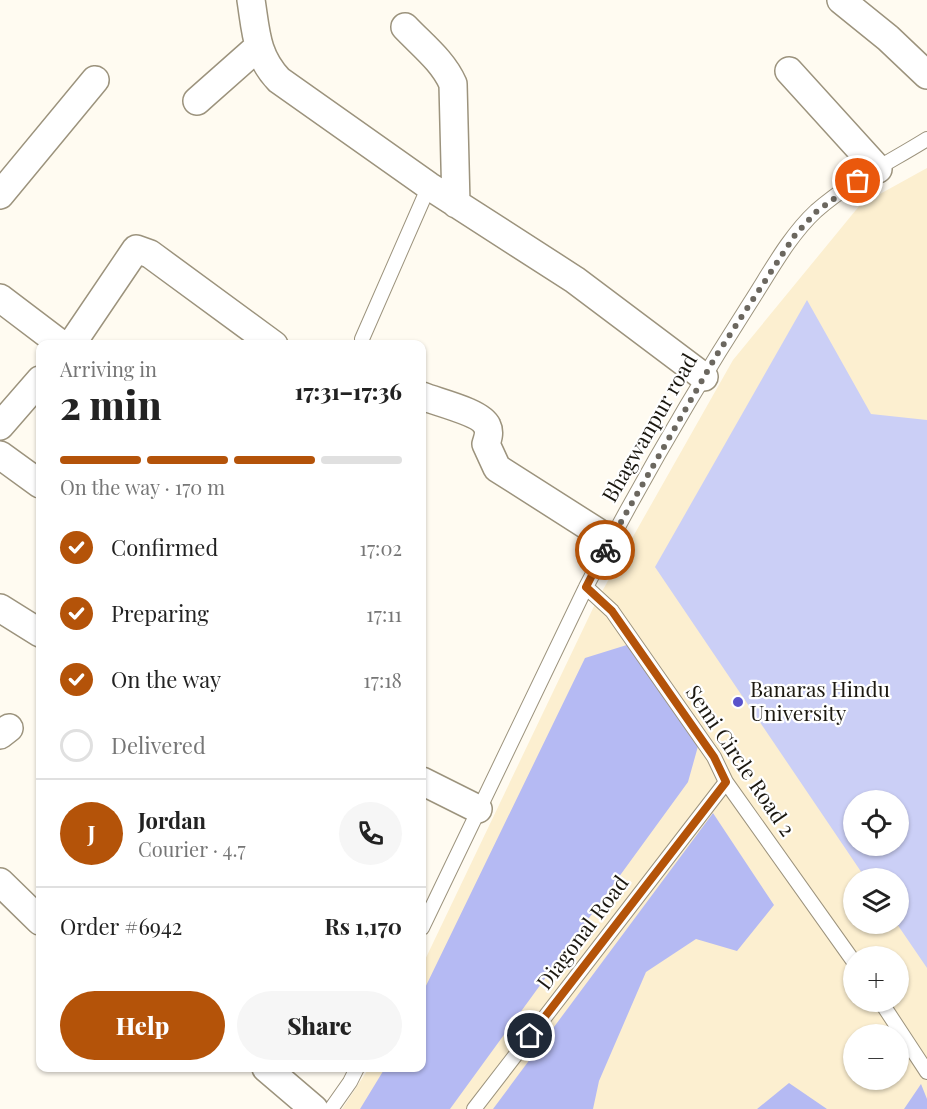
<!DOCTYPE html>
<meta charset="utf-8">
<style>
:root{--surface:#fff;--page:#f6f6f6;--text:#222;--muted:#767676;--line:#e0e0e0;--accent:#b45309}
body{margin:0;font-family:"Playfair Display",serif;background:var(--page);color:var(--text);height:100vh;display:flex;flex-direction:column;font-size:22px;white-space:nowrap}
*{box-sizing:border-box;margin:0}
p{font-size:20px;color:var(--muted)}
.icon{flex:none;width:33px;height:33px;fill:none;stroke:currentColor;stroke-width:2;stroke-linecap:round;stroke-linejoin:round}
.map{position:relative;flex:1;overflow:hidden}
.sheet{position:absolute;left:36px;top:340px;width:390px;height:732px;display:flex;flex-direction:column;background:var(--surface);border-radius:12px;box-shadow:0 2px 4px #0004}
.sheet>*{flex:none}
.tools{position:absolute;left:843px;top:790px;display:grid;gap:12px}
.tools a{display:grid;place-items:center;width:66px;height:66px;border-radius:50%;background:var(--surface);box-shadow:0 2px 4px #0004;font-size:30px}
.pin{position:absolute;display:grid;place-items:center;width:51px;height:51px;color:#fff;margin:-26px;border:3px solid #fff;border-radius:50%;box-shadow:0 2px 6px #0007}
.courier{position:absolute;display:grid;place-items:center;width:60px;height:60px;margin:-30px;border:4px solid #b45309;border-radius:50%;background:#fff;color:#222;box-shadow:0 2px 8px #0007}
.head em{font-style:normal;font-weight:800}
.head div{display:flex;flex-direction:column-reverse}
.head{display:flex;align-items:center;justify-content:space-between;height:102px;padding:0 24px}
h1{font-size:39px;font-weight:800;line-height:45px}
.bar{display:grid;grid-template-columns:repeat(4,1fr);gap:9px 6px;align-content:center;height:72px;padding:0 24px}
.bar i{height:8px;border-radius:4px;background:var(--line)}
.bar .current{background:var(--accent)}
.bar p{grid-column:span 4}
.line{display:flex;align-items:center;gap:15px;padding:0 24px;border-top:2px solid var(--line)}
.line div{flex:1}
.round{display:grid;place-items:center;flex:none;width:63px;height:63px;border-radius:32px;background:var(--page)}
ol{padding:0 24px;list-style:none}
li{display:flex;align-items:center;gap:18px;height:66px}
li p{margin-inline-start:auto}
li .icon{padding:6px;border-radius:50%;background:var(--accent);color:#fff;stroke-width:4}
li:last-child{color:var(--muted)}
li i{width:33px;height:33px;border:3px solid var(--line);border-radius:50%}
.button{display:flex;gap:12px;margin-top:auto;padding:12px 24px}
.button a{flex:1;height:69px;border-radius:36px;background:var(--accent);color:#fff;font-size:24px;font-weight:800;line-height:69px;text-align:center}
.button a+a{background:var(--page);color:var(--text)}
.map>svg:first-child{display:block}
.built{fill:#fcefd0;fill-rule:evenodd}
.green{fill:#cbcff6;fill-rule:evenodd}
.forest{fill:#b5baf3}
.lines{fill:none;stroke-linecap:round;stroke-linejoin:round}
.service-casing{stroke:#9c937d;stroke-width:16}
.minor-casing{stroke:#9c937d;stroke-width:30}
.service{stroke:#fff;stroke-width:14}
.minor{stroke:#fff;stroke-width:27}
.done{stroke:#6b675f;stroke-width:6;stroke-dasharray:0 10.8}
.route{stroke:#b45309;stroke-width:8}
.poi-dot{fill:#5a53cb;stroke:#fff;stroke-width:2}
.labels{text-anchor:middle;stroke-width:4.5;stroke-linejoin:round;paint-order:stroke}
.street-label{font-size:21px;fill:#1b1810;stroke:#fff}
.poi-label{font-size:21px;fill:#1b1810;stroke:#fff;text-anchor:start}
</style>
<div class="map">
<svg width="927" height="1109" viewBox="0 0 927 1109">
<rect width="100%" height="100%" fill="#fffbf1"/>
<!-- built -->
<path class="built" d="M927 168V1109H342L369 1068H422V966L596 602 733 360 860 205ZM854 801H898V846H854ZM854 879H898V924H854ZM854 957H898V1002H854ZM854 1035H898V1080H854Z"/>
<!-- green -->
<path class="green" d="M807 300 871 414 927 420V968L897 924 898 879H866L655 567ZM854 801H898V846H854Z"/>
<!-- forest -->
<path class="forest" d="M630 644 702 732 688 782 450 1109H360L385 1068H422V994L585 658Z
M713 813 774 905 737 951 696 939 646 972 599 1081 593 1109H493Z
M789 1083 827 1109H757Z
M921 1084 927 1099V1109H904Z"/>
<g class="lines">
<!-- service casing -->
<g class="service-casing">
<path id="service" d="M362 339 429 186
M586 587 612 611 714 757 726 782 854 962
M422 928 586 587C636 491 691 395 750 303 770 272 789 236 816 211 849 182 890 162 927 139
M881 1002 927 1072
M331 1109 350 1082 357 1068
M474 1109 726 782"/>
</g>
<!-- minor casing -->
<g class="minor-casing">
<path id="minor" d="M251 0C256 32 256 56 279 80L429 186 575 280 704 377
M841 0 888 38 927 75
M405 27C422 45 443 61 453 84L456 204
M789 71 878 169
M197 101 258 47
M0 195 95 80
M0 298 62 345
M71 345 136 249 150 254 274 345
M422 396C436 402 481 412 487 426 490 432 488 438 486 444L497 468 610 540
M0 426 40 380
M0 455 40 484
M0 608 40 633
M0 735 9 728
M422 781 478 809
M0 882 40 921
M266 1068 314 1109"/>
</g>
<!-- service -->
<use href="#service" class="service"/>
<!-- minor -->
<use href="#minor" class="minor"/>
</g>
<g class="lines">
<!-- done -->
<path class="done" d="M605 550 716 356 795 235 816 212 858 181"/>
<!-- route -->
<path class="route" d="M530 1036 726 782 714 757 612 611 586 587 605 550"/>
</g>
<!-- markers -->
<circle class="poi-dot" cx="738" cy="702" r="6"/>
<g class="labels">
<!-- street labels -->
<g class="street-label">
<text transform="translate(650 428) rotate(-60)" y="7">Bhagwanpur road</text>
<text transform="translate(740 761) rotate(56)" y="7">Semi Circle Road 2</text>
<text transform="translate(583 933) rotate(-53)" y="7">Diagonal Road</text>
</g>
<!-- poi labels -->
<g class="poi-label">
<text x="750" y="697">Banaras Hindu<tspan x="750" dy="24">University</tspan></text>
</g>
</g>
</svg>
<div class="tools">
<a><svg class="icon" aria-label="locate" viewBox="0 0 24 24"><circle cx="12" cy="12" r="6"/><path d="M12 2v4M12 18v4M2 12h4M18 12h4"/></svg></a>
<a><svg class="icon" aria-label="layers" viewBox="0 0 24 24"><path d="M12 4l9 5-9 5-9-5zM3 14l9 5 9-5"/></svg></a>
<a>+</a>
<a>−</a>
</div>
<div class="pin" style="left:858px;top:181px;background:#ea580c"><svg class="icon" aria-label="bag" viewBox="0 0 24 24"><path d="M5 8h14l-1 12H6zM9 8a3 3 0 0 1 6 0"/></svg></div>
<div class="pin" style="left:530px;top:1036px;background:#1f2937"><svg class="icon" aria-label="home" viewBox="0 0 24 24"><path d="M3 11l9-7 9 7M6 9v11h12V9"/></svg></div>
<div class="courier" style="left:605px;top:550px"><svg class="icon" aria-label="bike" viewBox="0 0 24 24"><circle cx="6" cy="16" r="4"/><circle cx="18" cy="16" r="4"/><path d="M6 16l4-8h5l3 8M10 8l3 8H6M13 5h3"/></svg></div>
<section class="sheet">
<div class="head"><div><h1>2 min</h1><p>Arriving in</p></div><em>17:31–17:36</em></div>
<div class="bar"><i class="current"></i><i class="current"></i><i class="current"></i><i></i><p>On the way · 170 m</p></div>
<ol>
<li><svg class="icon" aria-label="check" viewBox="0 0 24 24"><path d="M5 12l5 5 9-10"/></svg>Confirmed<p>17:02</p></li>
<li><svg class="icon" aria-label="check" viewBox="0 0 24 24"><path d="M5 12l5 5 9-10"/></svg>Preparing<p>17:11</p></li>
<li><svg class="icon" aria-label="check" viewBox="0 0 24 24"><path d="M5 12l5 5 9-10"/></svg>On the way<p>17:18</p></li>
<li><i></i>Delivered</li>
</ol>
<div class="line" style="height:108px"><b class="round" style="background:var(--accent);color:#fff">J</b><div><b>Jordan</b><p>Courier · 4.7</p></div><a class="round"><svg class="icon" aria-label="phone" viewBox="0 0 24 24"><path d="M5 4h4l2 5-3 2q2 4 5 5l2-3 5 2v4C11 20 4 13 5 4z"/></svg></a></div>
<div class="line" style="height:78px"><div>Order #6942</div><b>Rs 1,170</b></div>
<div class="button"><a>Help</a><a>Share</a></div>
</section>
</div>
